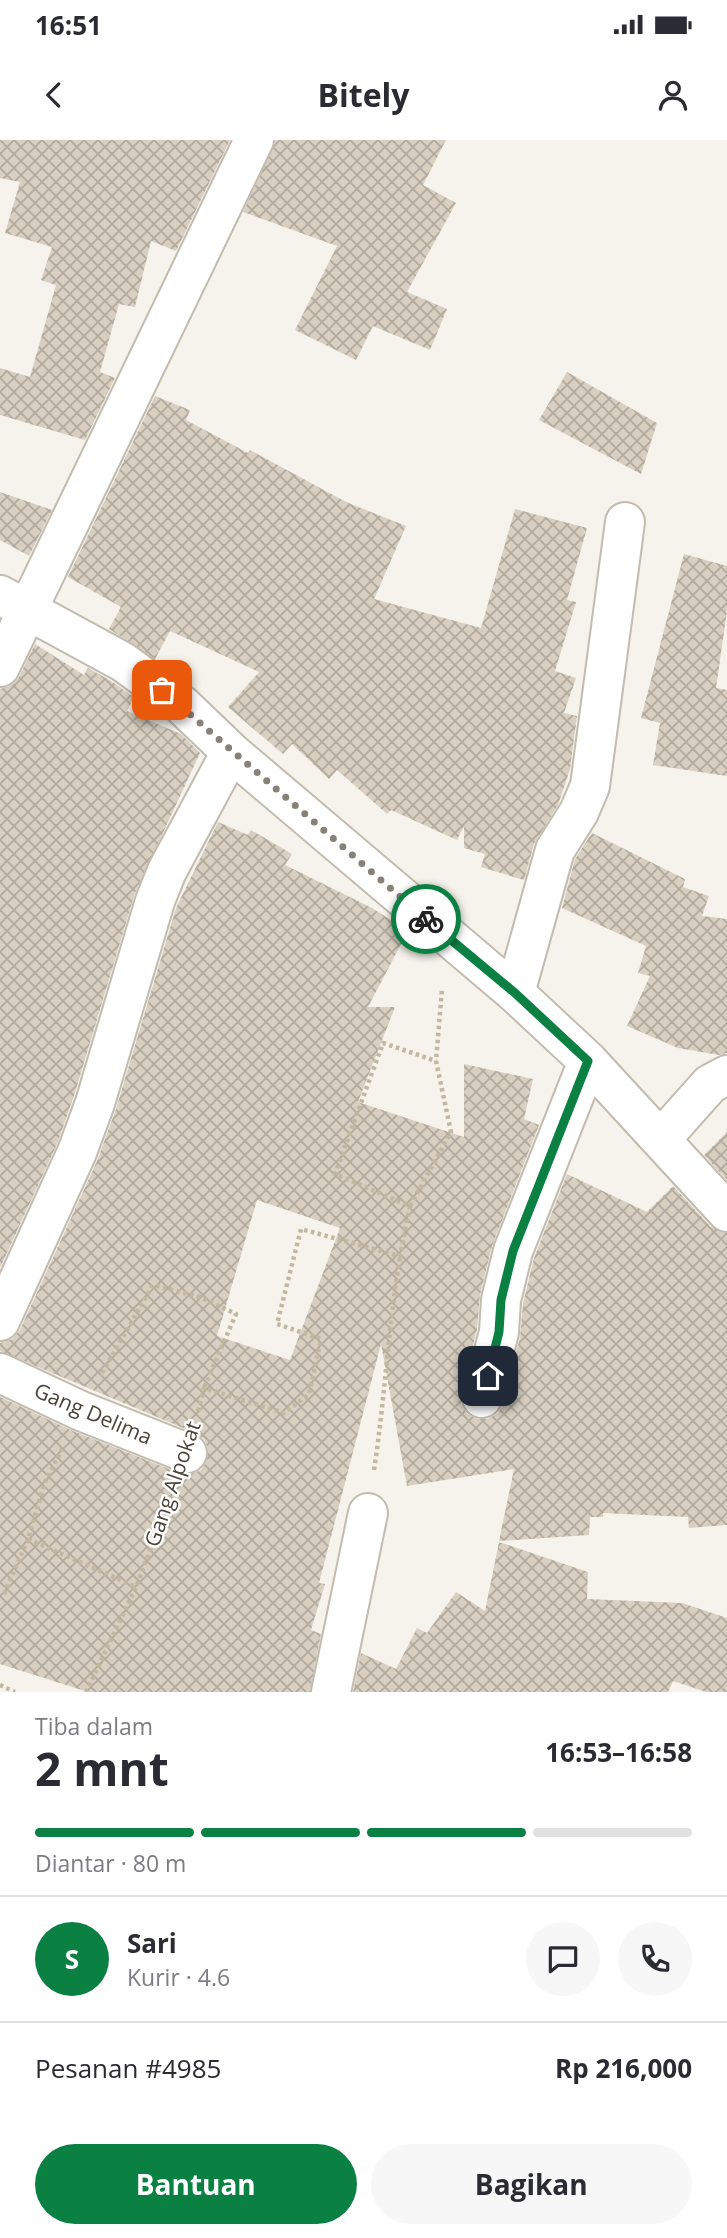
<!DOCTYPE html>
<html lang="id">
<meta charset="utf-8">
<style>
:root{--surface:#fff;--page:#f7f7f7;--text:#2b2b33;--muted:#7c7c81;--line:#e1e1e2;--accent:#0b8043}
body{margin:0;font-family:"Open Sans",sans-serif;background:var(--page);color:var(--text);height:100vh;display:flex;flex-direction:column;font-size:26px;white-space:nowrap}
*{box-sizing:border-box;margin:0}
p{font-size:23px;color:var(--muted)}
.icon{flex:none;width:38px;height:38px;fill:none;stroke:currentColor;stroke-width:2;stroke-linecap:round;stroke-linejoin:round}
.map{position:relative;height:1552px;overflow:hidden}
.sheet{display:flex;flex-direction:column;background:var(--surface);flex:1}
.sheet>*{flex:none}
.pin{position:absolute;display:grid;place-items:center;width:60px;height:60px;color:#fff;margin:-30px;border-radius:14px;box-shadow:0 4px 10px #0006}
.courier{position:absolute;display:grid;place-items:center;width:70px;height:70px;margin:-35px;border:5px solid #0b8043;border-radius:50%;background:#fff;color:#222;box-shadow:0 2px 9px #0007}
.overview em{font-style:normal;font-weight:700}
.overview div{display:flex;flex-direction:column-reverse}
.overview{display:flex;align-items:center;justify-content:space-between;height:119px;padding:0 35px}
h1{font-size:46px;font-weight:700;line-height:52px}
.bar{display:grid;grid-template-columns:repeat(4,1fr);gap:10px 7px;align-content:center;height:84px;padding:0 35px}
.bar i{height:9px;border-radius:5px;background:var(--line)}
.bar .current{background:var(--accent)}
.bar p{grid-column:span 4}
.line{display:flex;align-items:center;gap:18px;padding:0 35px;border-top:2px solid var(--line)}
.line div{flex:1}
.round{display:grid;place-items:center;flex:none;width:74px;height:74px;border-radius:37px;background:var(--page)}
.cta{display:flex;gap:14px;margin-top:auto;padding:14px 35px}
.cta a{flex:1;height:80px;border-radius:42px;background:var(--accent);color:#fff;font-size:28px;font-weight:700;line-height:80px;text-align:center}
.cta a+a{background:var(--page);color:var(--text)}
.status{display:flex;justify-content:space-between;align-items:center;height:49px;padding:0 35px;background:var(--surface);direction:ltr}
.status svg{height:19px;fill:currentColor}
header{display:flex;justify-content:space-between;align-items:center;height:91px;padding:0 35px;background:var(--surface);font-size:32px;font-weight:700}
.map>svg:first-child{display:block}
.building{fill:url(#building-cross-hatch);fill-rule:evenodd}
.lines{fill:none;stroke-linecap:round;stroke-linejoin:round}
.minor-casing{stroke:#c2bbae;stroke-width:42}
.path{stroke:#c4b79f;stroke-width:4.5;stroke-dasharray:3.5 3.5;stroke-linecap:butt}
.minor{stroke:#fff;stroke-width:38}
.done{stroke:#878178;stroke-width:7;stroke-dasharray:0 12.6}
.route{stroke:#0b8043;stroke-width:9}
.labels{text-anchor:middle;stroke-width:5;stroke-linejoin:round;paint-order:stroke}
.street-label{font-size:21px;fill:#4b4439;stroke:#fff}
</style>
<div class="status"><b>16:51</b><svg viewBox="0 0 49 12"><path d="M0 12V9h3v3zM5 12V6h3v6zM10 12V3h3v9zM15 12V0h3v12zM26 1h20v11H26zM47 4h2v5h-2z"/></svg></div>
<header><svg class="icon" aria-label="back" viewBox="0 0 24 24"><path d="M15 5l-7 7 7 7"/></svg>Bitely<svg class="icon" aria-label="person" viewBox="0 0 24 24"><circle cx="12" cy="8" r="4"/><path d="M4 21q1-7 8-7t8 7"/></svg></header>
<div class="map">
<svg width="727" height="1552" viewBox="0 0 727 1552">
<defs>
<pattern id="building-cross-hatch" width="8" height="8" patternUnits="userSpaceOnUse" patternTransform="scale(1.75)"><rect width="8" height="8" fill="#d8cfc1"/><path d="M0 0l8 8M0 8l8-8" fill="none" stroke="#b1aa9e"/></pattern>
</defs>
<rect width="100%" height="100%" fill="#f6f3ec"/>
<!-- building -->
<path class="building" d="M0 0H230L176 111 151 101 135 167 119 164 100 232 115 238 85 300 0 275V228L30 237 56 145 41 140 52 107 5 93 20 42 0 38Z
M276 0H446L423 45 456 63 407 152 447 169 430 210 373 186 356 220 295 190 337 106 243 72Z
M567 232 657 283 641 334 539 280Z
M155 256 190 270 186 280 248 313 250 310 346 362 406 386 374 459 481 488 515 369 587 388 567 460 576 462 555 531 576 538 564 573 577 576 570 629 558 665 534 704 524 740 481 727 485 714 464 708V686L457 700 391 670 387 674 337 630 329 639 292 604 283 614 228 567 259 532 170 491 155 519 109 489 121 467 68 437Z
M0 352 52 370 29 416 0 400Z
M684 414 727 426V471L716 548 727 550V636L653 625 660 583 641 578Z
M35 504 84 535 88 528 111 541 134 557 127 571 181 594 200 613 135 753 74 956 57 1004 0 1128V549L12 545 19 537Z
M218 682 248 695 251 690 292 714 285 725 372 768 408 791 368 867H395L358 962 464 997V924L533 939 524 979 539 985 492 1106 480 1155 477 1189 461 1253V1264L467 1274 477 1279H488L498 1273 503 1264 520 1197 523 1163 534 1118 567 1034 647 1072 673 1046 711 1087 727 1093V1385L689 1388 688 1377 603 1373V1377H590L589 1395 499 1401 514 1329 407 1346 381 1204 319 1443 325 1444 311 1490 321 1494 310 1552H88L0 1524V1257L73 1291 179 1333 191 1334 201 1330 207 1320 208 1309 204 1299 195 1293 0 1211V1203L12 1199 20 1190 97 1021 116 969 176 768ZM257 1060 340 1088 290 1220 217 1196Z
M592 693 685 739 683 747 709 756 702 776 727 779V913L719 915 678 908 627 886 650 836 638 833 646 806 562 768 575 719Z
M727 992V1040L704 1015Z
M499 1402 588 1432 587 1459 682 1463 727 1478V1552H706L673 1541 668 1552H353L361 1513 396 1529 417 1488 427 1493 456 1452 485 1471Z"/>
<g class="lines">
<!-- minor casing -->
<g class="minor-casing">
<path id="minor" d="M0 455 123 522 182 565 231 612 515 853 588 921 727 1072
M0 527 254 0
M515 853 555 710 579 672 590 646 625 382
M661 999 710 944 727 935
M0 1181 77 1012 95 963 155 761 167 731 231 612
M0 1233 81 1271 187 1313
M482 1258 499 1192 501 1160 513 1111 588 921
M331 1552 368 1373"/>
</g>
<!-- path -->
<path class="path" d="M410 1066 451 992 436 921 442 849
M102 1233 153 1145 200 1157 236 1174 204 1248
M198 1271 204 1248 284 1273 309 1254 321 1199 277 1184 301 1089 400 1116 410 1066 335 1034 383 903 436 921
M374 1330C385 1259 388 1188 400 1117
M28 1399 136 1447
M4 1454 28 1399 45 1342 62 1309
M0 1545 15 1552
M86 1552 136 1447 172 1353"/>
<!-- minor -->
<use href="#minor" class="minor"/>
</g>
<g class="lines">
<!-- done -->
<path class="done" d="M162 550 426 779"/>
<!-- route -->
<path class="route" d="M426 779 515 853 588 921 513 1111 501 1160 499 1192 488 1236"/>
</g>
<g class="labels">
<!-- street labels -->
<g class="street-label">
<text transform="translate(93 1274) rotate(23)" y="7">Gang Delima</text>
<text transform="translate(173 1344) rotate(-71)" y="7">Gang Alpokat</text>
</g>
</g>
</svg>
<div class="pin" style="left:162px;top:550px;background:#ea580c"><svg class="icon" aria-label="bag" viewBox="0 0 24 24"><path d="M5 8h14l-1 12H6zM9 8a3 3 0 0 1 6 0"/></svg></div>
<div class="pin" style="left:488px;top:1236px;background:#1f2937"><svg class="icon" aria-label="home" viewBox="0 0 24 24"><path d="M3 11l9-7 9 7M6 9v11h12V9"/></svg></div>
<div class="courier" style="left:426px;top:779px"><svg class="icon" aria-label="bike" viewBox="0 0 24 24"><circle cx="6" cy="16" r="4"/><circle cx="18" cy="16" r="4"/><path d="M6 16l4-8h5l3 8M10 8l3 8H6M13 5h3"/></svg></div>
</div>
<section class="sheet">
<div class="overview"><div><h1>2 mnt</h1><p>Tiba dalam</p></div><em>16:53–16:58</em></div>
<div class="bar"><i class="current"></i><i class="current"></i><i class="current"></i><i></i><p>Diantar · 80 m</p></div>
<div class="line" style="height:126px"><b class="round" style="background:var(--accent);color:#fff">S</b><div><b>Sari</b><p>Kurir · 4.6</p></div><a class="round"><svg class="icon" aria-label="chat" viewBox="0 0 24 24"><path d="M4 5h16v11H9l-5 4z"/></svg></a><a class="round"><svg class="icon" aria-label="phone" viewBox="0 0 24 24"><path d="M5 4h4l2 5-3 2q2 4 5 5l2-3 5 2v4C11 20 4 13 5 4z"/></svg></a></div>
<div class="line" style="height:91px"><div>Pesanan #4985</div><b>Rp 216,000</b></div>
<div class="cta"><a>Bantuan</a><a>Bagikan</a></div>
</section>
